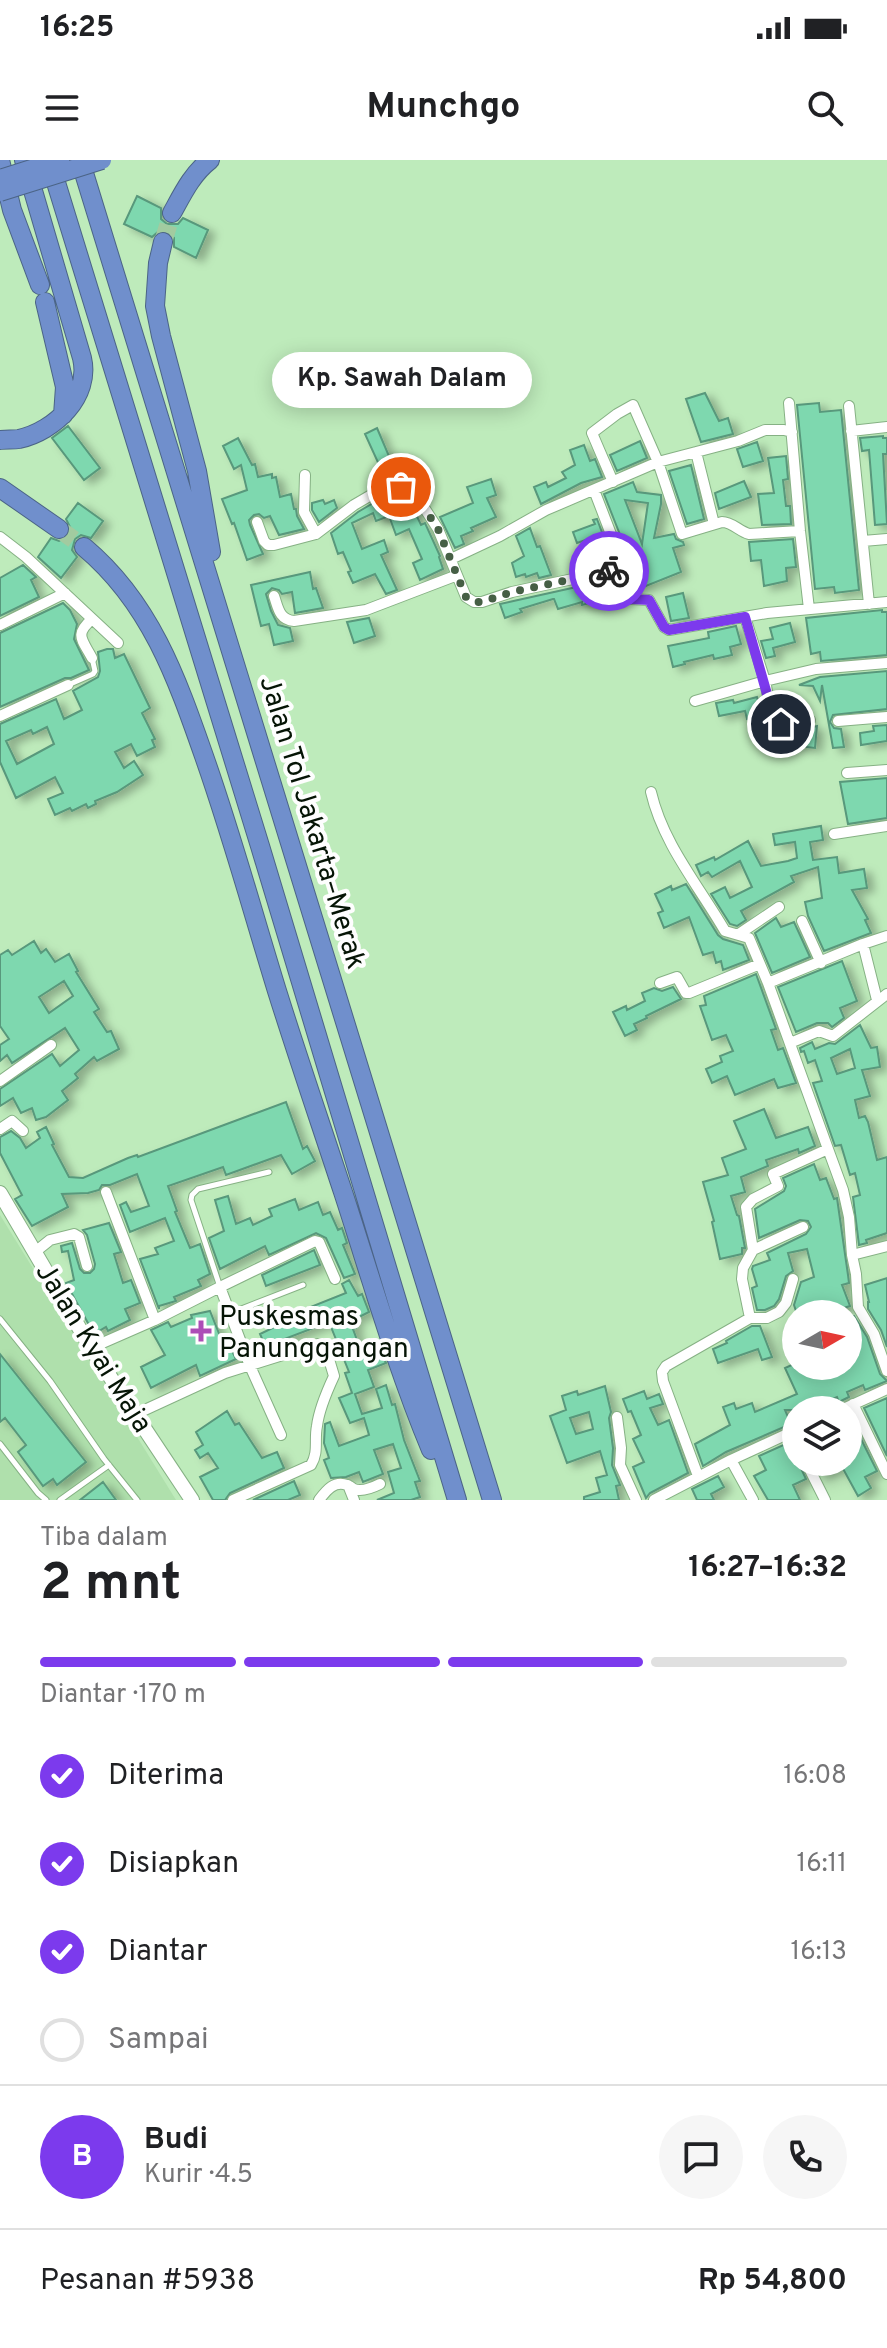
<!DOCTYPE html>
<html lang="id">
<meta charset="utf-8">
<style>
:root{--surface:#fff;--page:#f6f6f6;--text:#202124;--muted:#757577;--line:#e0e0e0;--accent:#7c3aed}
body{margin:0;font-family:Overpass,sans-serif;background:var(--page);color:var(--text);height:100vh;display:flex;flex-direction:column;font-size:30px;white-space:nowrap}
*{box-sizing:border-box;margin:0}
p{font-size:26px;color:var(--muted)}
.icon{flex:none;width:44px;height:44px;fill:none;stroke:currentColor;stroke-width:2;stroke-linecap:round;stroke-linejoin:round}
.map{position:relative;height:1340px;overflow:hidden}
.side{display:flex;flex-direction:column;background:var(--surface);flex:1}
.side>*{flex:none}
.needle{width:52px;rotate:81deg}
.fabs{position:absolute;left:782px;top:1140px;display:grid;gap:16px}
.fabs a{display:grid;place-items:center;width:80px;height:80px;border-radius:50%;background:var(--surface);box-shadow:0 4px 20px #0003;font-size:40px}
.pin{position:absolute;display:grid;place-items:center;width:68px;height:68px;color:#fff;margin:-34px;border:4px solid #fff;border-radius:50%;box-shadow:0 2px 8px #0007}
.courier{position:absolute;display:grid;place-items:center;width:80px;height:80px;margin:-40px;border:6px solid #7c3aed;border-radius:50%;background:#fff;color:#222;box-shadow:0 2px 10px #0007}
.bubble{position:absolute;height:56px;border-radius:28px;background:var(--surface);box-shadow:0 4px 20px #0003;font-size:26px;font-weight:700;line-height:56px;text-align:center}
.head em{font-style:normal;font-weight:700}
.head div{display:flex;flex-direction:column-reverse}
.head{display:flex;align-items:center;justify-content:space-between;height:136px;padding:0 40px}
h1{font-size:52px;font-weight:700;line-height:60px}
.bar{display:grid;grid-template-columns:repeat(4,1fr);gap:12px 8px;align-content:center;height:96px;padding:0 40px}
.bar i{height:10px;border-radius:6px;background:var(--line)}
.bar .current{background:var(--accent)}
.bar p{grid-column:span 4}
.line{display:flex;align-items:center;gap:20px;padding:0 40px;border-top:2px solid var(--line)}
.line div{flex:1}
.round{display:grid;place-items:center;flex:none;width:84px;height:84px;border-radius:42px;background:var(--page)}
ol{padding:0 40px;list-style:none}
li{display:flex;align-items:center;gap:24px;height:88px}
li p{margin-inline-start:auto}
li .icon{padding:8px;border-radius:50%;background:var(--accent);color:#fff;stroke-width:4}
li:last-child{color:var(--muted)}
li i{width:44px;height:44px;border:4px solid var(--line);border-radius:50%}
.status{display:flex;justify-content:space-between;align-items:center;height:56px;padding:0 40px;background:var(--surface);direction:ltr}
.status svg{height:22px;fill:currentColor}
header{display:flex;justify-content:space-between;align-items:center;height:104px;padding:0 40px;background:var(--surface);font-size:36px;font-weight:700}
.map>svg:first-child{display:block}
.built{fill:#afe0ac}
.building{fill:#7ed8af;stroke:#58987b;stroke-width:2;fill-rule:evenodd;filter:url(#shadow)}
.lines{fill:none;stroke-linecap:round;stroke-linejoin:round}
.motorway-tunnel{stroke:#a2cba0;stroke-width:18;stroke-dasharray:18 9;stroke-linecap:butt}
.service-casing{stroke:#86b184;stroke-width:7}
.minor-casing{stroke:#86b184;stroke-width:12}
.secondary-casing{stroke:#86b184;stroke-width:16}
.motorway-casing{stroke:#4b6486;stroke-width:20}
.service{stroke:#fff;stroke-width:5}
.minor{stroke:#fff;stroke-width:10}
.secondary{stroke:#fff;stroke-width:14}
.motorway{stroke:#708fcc;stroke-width:18}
.motorway-bridge-casing{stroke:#4b6486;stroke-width:20;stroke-linecap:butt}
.motorway-bridge{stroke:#708fcc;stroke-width:18}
.done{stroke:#465f45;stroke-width:8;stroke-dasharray:0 14.4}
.route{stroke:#7c3aed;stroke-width:10}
.poi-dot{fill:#ac4eb7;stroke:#fefefe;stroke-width:3}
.labels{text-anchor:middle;stroke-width:8;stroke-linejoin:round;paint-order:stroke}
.street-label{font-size:28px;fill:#051405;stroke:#fefefe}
.poi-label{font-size:28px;fill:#051405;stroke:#fefefe;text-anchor:start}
</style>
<div class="status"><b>16:25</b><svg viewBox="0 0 49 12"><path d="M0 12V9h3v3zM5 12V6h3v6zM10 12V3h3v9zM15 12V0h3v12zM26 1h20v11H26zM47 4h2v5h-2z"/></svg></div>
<header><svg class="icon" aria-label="menu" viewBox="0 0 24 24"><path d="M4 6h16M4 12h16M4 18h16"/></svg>Munchgo<svg class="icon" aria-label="search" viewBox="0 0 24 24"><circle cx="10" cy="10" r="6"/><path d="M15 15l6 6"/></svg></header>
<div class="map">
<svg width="887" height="1340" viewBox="0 0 887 1340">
<defs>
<filter id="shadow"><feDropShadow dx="7" dy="4" stdDeviation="4" flood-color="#0004"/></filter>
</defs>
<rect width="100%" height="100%" fill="#beebbb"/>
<!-- built -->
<path class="built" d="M0 1055 176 1340H0Z"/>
<!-- building -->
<path class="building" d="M137 36 161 48V59L167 64H178L183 58 208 70 196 98 174 87V78L167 71H159L152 77 124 64Z
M705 233 719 261 728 258 733 274 701 282 686 239Z
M819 243 820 252 841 250 859 430 835 433 834 427 815 429 797 245Z
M68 266 100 308 84 320 52 278Z
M377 268 397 315 386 320 365 274Z
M883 276V278H887V294H883L887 364 875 365 869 290 862 291 860 278Z
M238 278 252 305 255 304 258 317 272 314V318L276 317 280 337 291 334 294 349H296L297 356 304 369 279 375 270 356 264 358 259 354 254 355 249 360 250 365 263 394 247 400 234 363 232 364 222 339 247 330 241 305 234 309 223 286Z
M640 281 647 298 617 311 610 295Z
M757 282 763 301 743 307 737 289Z
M584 285 590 301 595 299 602 317 581 323 541 344 534 327 546 322 548 327 566 318 562 312 575 305 570 290Z
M786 296 788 319 783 320 786 346H790L791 364 762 365 758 334 774 333 768 298Z
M691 305 704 359 687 364 669 311Z
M491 319 496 335 487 338 496 357 471 368 473 371 461 376 464 384 455 388 440 357 473 343 467 327Z
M744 321 751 337 719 349 715 333Z
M633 322 637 332 661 335V344L654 378 674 374 676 379 683 382 684 385 673 388 681 412 641 428 604 334ZM625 340 648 343 642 384Z
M394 335 399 336 406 354 414 350 421 365 425 363 440 396 439 397 443 409 420 420 413 403 422 399 409 369 396 375 389 356 376 361 373 353 352 363 362 389 384 380 388 392 381 395 397 430 386 434 375 414 353 423 348 412 351 411 343 392 338 394 331 373 358 352 375 342Z
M323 340 325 344 334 340 337 348 319 362 312 350V343Z
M78 343 103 361 91 378 81 375 75 379 72 390 77 397 61 418 38 397 51 378 59 381 68 376 71 369 66 359Z
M597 359 613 402 606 404 597 376 577 383 573 372 595 364 593 360Z
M530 368 537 387 540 386 551 415 539 418 537 413 526 417 525 414 516 417 512 403 524 396 516 376Z
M793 379 796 407 786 408 787 421 764 426 761 400 751 401 749 382Z
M23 405 36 417 31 420 39 437 0 456V418Z
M310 412 313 429 316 428 323 448 295 453 292 432 282 434 279 430 272 428 266 434 271 451 278 465 290 468 293 481 274 485 269 464 261 466 251 425Z
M617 418 618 436 594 444 593 442 582 445V442L558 449 554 439H553L520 449 522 452 505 458 500 444Z
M683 433 689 458 671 461 666 437Z
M63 443 70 450 77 464 74 479 89 510 71 518H65L0 547V473Z
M882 450V452H887V495L821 501 820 492 811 494 806 458Z
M369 458 375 476 354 483 347 462Z
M790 463 795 482 773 488 775 496 766 498 761 481 773 479 770 468Z
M736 466 741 484 730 487 732 495 714 499 713 495 684 502 685 504 673 507 668 486 709 478 708 472Z
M107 489H113L115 498 124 494 150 548 142 553 155 579 152 580 155 587 137 596 131 584 115 592 124 608 134 601 143 615 117 632 95 641 96 644 88 648 86 644 72 651 70 648 55 655 48 639 63 633 55 617 16 638 0 602V564L56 539 64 559 82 550 73 531 98 517 100 511 98 492ZM47 567 54 584 17 604 6 581 31 570 33 574Z
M887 511V549L833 555 830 562 834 568 841 569 844 587 833 588 822 525 820 541 813 526 799 525 820 517Z
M757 537 762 555 747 559 745 551 719 556 716 543 733 540 734 543Z
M887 565V581L861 585 860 573 874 571 873 566Z
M817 566 815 588 798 586 799 570Z
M887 618V658L848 664 840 622Z
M821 666 823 680 810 682 813 700 837 697 839 713 864 709 867 728 852 730 868 759 865 760 871 773 824 791 808 756 805 742 822 738 818 707 791 716 794 722 741 751 746 760 737 766 730 764 711 734 725 727 730 738 752 727 740 701 712 717 708 712 701 716 696 705 714 697 715 700 748 681 761 706 788 701 797 698 795 682 775 685 773 674Z
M686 724 718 775 723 779 743 785 749 800 723 810 721 801 716 803 713 792 703 795 689 757 664 768 658 753 663 751 655 734 671 726 672 730Z
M776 758 781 767 794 762 810 797 772 813 755 773Z
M34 781 41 793 46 789 55 802 69 794 78 811 76 812 99 849 94 852 107 872 111 871 119 889 97 901 94 897 75 914 78 918 62 931 68 940 46 957 36 960 32 948 21 953 13 938 0 946V929L52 894 60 906 79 890 65 868 12 903 7 895 0 901V885L9 879 0 866V795L8 790 12 795ZM64 821 73 836 49 853 39 837Z
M842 801 857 841 840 848 844 858 832 867 828 863H817L796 872 778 827Z
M756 814 776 869 771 870 778 890 783 888 796 923 778 928 774 919 735 935 727 916 712 923 706 909 722 902 720 896 733 891 726 875 712 880 700 846 706 845 704 836Z
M673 827 681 839 646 856 647 858 634 864 637 870 625 876 613 852 626 846 627 850 645 841 642 833 654 828 662 831Z
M860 865 871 888 877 887 880 907 862 910 870 936 855 940 859 958 865 956 868 962 877 1000 887 997V1073L866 1080 867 1083 859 1085 853 1037 860 1035 855 1013 850 1015 841 985 835 986 813 923 822 921 815 900 808 903 804 891 801 892 800 888 812 882 815 889 829 883 835 884ZM850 889 855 908 837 914 831 898Z
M286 942 303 989 307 986 315 1001 292 1014 281 995 226 1015 223 1007 168 1026 177 1051 175 1052 190 1088 200 1084 210 1114 198 1120 201 1126 174 1137 176 1141 159 1146V1149L140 1099 158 1094 155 1088 174 1081 165 1058 130 1072 120 1045 126 1042 131 1052 149 1046 137 1014 110 1025H102L99 1030 88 1033 62 1034 68 1047 32 1066 15 1039 22 1035 0 993V977L11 971 20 978 26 988 40 978 37 972 46 967 54 984 52 985 69 1017 83 1018 128 998 137 995 138 997Z
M764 949 776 978 808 967 815 986 799 993 798 989 766 1000 768 1006 741 1017 745 1032 731 1036 737 1055 739 1056 745 1088H742V1094L720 1099 712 1062 714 1061 703 1022 728 1015 722 998 746 989 734 961Z
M814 1004 820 1020 826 1018 834 1039 837 1038 848 1115 849 1123 842 1125 850 1146 824 1154H797L794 1145 801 1122 814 1117 807 1089 788 1093 793 1111 786 1116 779 1139 774 1146 765 1150H757L752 1128 757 1126 752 1109 753 1106 770 1100 767 1093 806 1074 811 1067 808 1061 800 1060 759 1078 755 1049 784 1031 786 1026 783 1018Z
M228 1036 236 1064 250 1058 253 1065 272 1056 269 1049 295 1039 299 1050 318 1042 323 1055 330 1052 338 1070 342 1068 347 1083 343 1085 355 1114 344 1118 326 1078 316 1073 269 1095 265 1086 220 1109 209 1078 224 1071 215 1040Z
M109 1063 121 1092 114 1094 123 1123 131 1120 140 1143 125 1149 130 1160 108 1171 106 1167 94 1174 66 1123 74 1120 68 1091 62 1092 61 1086 72 1083 80 1109 84 1113H90L94 1109 95 1104 87 1075 83 1070Z
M314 1090 320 1105 266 1126 262 1115Z
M887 1118V1187L881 1170 868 1149V1142H869L865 1125Z
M349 1120 358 1136 362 1134 369 1152 353 1160 356 1168 353 1169 361 1191 378 1184 386 1203 368 1210 374 1227 355 1234 362 1254 382 1248 376 1229 386 1225 392 1245 395 1244 404 1280 420 1321 415 1322 420 1337 411 1340H377L394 1333 388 1312 401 1308 393 1284 374 1290 383 1314 363 1322 359 1312 346 1317 331 1318 324 1300 329 1298 324 1283 325 1264 330 1262 339 1286 369 1275 364 1258 350 1263 339 1238 352 1233 345 1213 349 1212 329 1162 279 1181 280 1184 267 1190 260 1174 285 1162 283 1158 346 1133 342 1124Z
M210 1151 226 1191 231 1189 236 1199 200 1216 196 1205 151 1228 141 1207 165 1195 151 1170 168 1162 171 1167 192 1158 191 1155Z
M854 1156 867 1177 880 1214 887 1221 865 1230 863 1225 847 1232 849 1237 839 1242 837 1237 808 1250H785L791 1264 726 1292 703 1306 695 1284 730 1265 723 1247 734 1243 736 1249 752 1243 755 1252 797 1234 785 1208 796 1203V1206H848V1159Z
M752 1166H760L772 1197 762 1200 758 1189 718 1203 713 1189 727 1183 726 1181Z
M0 1194 86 1302 57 1325 53 1319 43 1326 18 1292 26 1285 5 1258 0 1262Z
M605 1226 611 1252 609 1258 613 1288 612 1305 620 1325 616 1326 619 1340H584V1337L600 1332 596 1318 607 1315 600 1291 567 1303 550 1256 566 1250 562 1236 577 1231 578 1235ZM589 1252 593 1269 576 1274 570 1258Z
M644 1231 647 1239 659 1234 663 1244 650 1248 658 1265 669 1260 688 1313 650 1333 646 1338 633 1307 644 1302 633 1279 641 1275 631 1251 628 1252 623 1239Z
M887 1238V1296L864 1248Z
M227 1251 235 1265 239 1263 262 1298 277 1292 284 1308 230 1333 225 1340H213L200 1317 218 1308 208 1293 200 1298 195 1290 203 1285 196 1272Z
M849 1255 877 1311 865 1317 871 1328 858 1336 841 1305 821 1315 815 1302H848Z
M790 1282 792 1286 796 1284V1302H798L806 1319 793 1325 800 1340H768L754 1316 766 1310 759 1296Z
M718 1316 724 1327 711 1334 714 1340H697L692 1329Z
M294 1321 300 1335 288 1340H253Z
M103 1322 116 1340H80Z"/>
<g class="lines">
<!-- motorway-tunnel -->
<path class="motorway-tunnel" d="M163 82 172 53
M59 369 84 387"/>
<!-- service casing -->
<g class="service-casing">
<path id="service" d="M68 525 93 514 95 511 92 498
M220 1127 191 1040 192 1035 198 1029 269 1012
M231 1153 303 1125
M0 1159 50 1221 104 1299 137 1340
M0 1284 38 1333 46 1340
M60 1340 109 1305"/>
</g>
<!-- minor casing -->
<g class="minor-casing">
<path id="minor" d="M789 243 800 371 809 449
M849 246 869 444
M851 271 887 267
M696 292 714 364
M305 315 304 352 316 374
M613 322 592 273 617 254 633 245 658 302 682 374 722 362C732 362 739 371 749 374L800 371
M594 330 624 408 626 436 631 439 649 440 664 467 669 470 767 453 887 442
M257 362 264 381 268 385H274L316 374 354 345 378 331 391 327H401L425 349 438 369 466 437 474 442H482L512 432 624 408
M0 377 26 397 118 483
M863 381 887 379
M451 399 500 376 546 350 658 302 738 281 765 270H784L792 272
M274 436C278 447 279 460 294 461L366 450 455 416
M0 465 65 433
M92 498C82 479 74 475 92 459
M695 541 765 521 745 457
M0 556 68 525
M810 560C802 561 791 565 782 564 769 562 768 532 765 521L816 509 887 503
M838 561 887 557
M847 613 887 610
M651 632C663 684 699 726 725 771L749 778 768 823 828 989
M834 674 887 666
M802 761 821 803
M739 774 779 747
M863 784 877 840
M660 823 677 817 686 833H689L760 804
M768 823 863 784 887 776
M790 883 819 871 833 876 887 834
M0 921 51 885
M0 969 12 961 23 971
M106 1032 155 1160
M753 1090 803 1067
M35 1092 50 1080 74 1074 79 1077 87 1106
M852 1095 856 1114 858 1147 874 1174 887 1211
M220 1127 315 1081 319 1082 335 1119
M750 1158 742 1119 743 1108 753 1090 746 1047 753 1039 778 1026 773 1014 828 989 843 1030 849 1057 852 1095 887 1086
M91 1188 155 1160 220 1127 250 1206 281 1275
M853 1244 887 1314
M841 1250 887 1229
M136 1254 225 1213 318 1184 325 1186 334 1216C327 1231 319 1249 317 1266 314 1280 319 1292 311 1305L233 1340
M617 1257 621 1288 620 1305 636 1340
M731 1300 753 1340
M806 1302 825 1340
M698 1316 663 1221 662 1212 666 1206 750 1158H767L779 1152 786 1143 793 1119
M348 1325 354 1340
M319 1340C326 1331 334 1320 347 1325 355 1328 351 1330 360 1330 367 1330 374 1327 380 1324
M654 1340 731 1300 796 1270"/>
</g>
<!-- secondary casing -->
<g class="secondary-casing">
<path id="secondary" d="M0 1033 91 1188 192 1340"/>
</g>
<!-- motorway casing -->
<g class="motorway-casing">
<path id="motorway" d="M0 0 12 50 40 125
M80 0 492 1340
M50 3 260 686 457 1340
M172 53C183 33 192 14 210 0
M163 82 158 103 155 146 161 176 197 311 211 392
M45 142 65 227 63 255
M0 280C6 279 13 280 19 279 55 271 91 236 82 198L24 0
M0 328 59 369
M84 387C151 443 177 519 205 599 232 676 253 753 277 831 298 898 321 965 343 1032 371 1118 396 1206 431 1290"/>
</g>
<!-- service -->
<use href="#service" class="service"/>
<!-- minor -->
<use href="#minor" class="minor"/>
<!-- secondary -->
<use href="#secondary" class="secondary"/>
<!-- motorway -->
<use href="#motorway" class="motorway"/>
<!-- motorway-bridge casing -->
<g class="motorway-bridge-casing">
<path id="motorway-bridge" d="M3 18 60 0
M0 32 102 0"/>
</g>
<!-- motorway-bridge -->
<use href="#motorway-bridge" class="motorway-bridge"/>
</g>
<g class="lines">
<!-- done -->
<path class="done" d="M401 327 425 349 438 369 466 437 474 442H482L512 432 609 411"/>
<!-- route -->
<path class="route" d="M609 411 624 408 626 436 631 439 649 440 664 467 669 470 745 457 773 555 777 562 781 564"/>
</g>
<!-- markers -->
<path class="poi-dot" d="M197 1159h8v8h8v8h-8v8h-8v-8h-8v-8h8z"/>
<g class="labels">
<!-- street labels -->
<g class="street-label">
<text transform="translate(314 662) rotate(73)" y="10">Jalan Tol Jakarta–Merak</text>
<text transform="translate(95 1187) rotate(58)" y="10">Jalan Kyai Maja</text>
</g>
<!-- poi labels -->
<g class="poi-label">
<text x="219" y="1165">Puskesmas<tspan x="219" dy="32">Panunggangan</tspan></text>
</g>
</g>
</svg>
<div class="fabs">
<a><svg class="needle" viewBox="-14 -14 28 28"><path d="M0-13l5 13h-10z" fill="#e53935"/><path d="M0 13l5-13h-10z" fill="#757577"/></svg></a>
<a><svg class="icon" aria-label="layers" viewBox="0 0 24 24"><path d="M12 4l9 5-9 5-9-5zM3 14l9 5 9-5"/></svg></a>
</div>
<div class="pin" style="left:401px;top:327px;background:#ea580c"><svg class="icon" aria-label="bag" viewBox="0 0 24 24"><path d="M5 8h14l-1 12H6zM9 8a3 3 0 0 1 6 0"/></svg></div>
<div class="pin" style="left:781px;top:564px;background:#1f2937"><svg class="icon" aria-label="home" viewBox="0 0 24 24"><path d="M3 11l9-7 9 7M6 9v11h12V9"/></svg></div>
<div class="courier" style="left:609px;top:411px"><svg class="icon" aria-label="bike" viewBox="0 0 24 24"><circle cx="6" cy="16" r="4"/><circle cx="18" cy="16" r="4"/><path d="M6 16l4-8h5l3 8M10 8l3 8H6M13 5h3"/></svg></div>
<div class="bubble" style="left:272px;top:192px;width:260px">Kp. Sawah Dalam</div>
</div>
<section class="side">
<div class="head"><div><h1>2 mnt</h1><p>Tiba dalam</p></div><em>16:27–16:32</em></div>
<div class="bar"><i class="current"></i><i class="current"></i><i class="current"></i><i></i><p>Diantar · 170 m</p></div>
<ol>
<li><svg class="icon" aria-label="check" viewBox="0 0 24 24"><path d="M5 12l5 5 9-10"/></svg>Diterima<p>16:08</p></li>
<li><svg class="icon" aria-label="check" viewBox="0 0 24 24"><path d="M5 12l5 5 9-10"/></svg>Disiapkan<p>16:11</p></li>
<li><svg class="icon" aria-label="check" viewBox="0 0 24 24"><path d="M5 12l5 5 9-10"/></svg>Diantar<p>16:13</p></li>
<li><i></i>Sampai</li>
</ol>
<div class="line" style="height:144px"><b class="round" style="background:var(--accent);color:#fff">B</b><div><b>Budi</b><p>Kurir · 4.5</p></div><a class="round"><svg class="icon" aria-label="chat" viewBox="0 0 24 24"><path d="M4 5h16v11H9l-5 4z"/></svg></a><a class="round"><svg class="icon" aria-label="phone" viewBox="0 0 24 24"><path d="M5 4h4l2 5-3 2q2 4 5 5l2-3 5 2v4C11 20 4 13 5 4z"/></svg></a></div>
<div class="line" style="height:104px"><div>Pesanan #5938</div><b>Rp 54,800</b></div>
</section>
